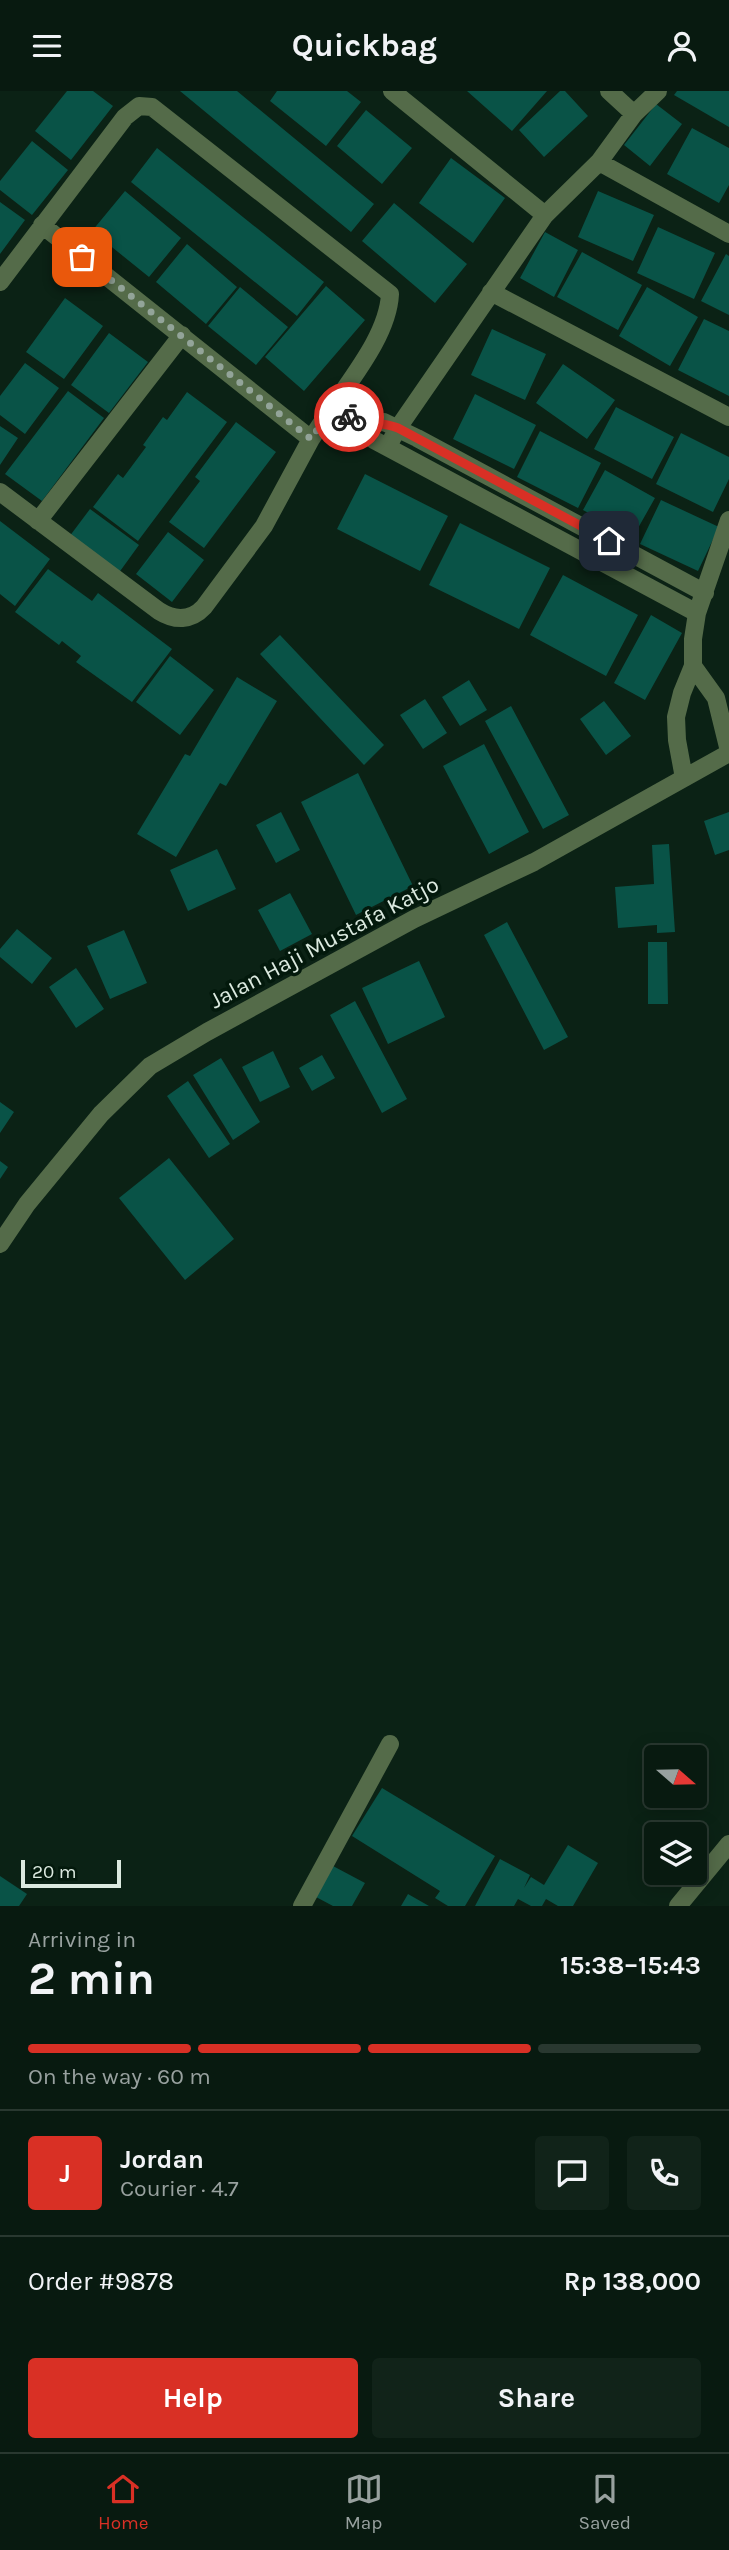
<!DOCTYPE html>
<meta charset="utf-8">
<style>
:root{--surface:#081a10;--page:#112319;--text:#f1f3f6;--muted:#98a19f;--line:#293830;--accent:#d93025}
body{margin:0;font-family:Karla,sans-serif;background:var(--page);color:var(--text);height:100vh;display:flex;flex-direction:column;font-size:26px;white-space:nowrap}
*{box-sizing:border-box;margin:0}
p{font-size:23px;color:var(--muted)}
.icon{flex:none;width:38px;height:38px;fill:none;stroke:currentColor;stroke-width:2;stroke-linecap:round;stroke-linejoin:round}
.map{position:relative;height:1815px;overflow:hidden}
.drawer{display:flex;flex-direction:column;background:var(--surface);flex:1}
.drawer>*{flex:none}
.needle{width:46px;rotate:110deg}
.controls{position:absolute;left:644px;top:1654px;display:grid;gap:14px}
.controls a{display:grid;place-items:center;width:63px;height:63px;border-radius:7px;background:var(--surface);box-shadow:0 4px 18px #0003,0 0 0 2px var(--line);font-size:35px}
.scale{position:absolute;left:21px;bottom:18px;width:100px;box-sizing:border-box;padding-left:7px;border:4px solid #dceae0;border-top:0;font-size:19px;line-height:24px;white-space:nowrap;color:#dceae0;-webkit-text-stroke:5px #03190c;paint-order:stroke}
.pin{position:absolute;display:grid;place-items:center;width:60px;height:60px;color:#fff;margin:-30px;border-radius:14px;box-shadow:0 4px 10px #0006}
.courier{position:absolute;display:grid;place-items:center;width:70px;height:70px;margin:-35px;border:5px solid #d93025;border-radius:50%;background:#fff;color:#222;box-shadow:0 2px 9px #0007}
.head em{font-style:normal;font-weight:700}
.head div{display:flex;flex-direction:column-reverse}
.head{display:flex;align-items:center;justify-content:space-between;height:119px;padding:0 28px}
h1{font-size:46px;font-weight:700;line-height:52px}
.bar{display:grid;grid-template-columns:repeat(4,1fr);gap:10px 7px;align-content:center;height:84px;padding:0 28px}
.bar i{height:9px;border-radius:5px;background:var(--line)}
.bar .current{background:var(--accent)}
.bar p{grid-column:span 4}
.line{display:flex;align-items:center;gap:18px;padding:0 28px;border-top:2px solid var(--line)}
.line div{flex:1}
.round{display:grid;place-items:center;flex:none;width:74px;height:74px;border-radius:7px;background:var(--page)}
.cta{display:flex;gap:14px;margin-top:auto;padding:14px 28px}
.cta a{flex:1;height:80px;border-radius:7px;background:var(--accent);color:#fff;font-size:28px;font-weight:700;line-height:80px;text-align:center}
.cta a+a{background:var(--page);color:var(--text)}
header{display:flex;justify-content:space-between;align-items:center;height:91px;padding:0 28px;background:var(--surface);font-size:32px;font-weight:700}
.dock{display:flex;justify-content:space-around;align-items:center;height:98px;border-top:2px solid var(--line);background:var(--surface);font-size:19px;color:var(--muted)}
.dock a{display:grid;justify-items:center;gap:4px}
.dock .current{color:var(--accent)}
.map>svg:first-child{display:block}
.building{fill:#095347}
.lines{fill:none;stroke-linecap:round;stroke-linejoin:round}
.minor{stroke:#546b49;stroke-width:18}
.done{stroke:#93a499;stroke-width:7;stroke-dasharray:0 12.6}
.route{stroke:#d93025;stroke-width:9}
.labels{text-anchor:middle;stroke-width:7;stroke-linejoin:round;paint-order:stroke}
.street-label{font-size:23px;fill:#dceae0;stroke:#03190c}
</style>
<header><svg class="icon" aria-label="menu" viewBox="0 0 24 24"><path d="M4 6h16M4 12h16M4 18h16"/></svg>Quickbag<svg class="icon" aria-label="person" viewBox="0 0 24 24"><circle cx="12" cy="8" r="4"/><path d="M4 21q1-7 8-7t8 7"/></svg></header>
<div class="map">
<svg width="729" height="1815" viewBox="0 0 729 1815">
<rect width="100%" height="100%" fill="#0b2215"/>
<!-- building -->
<path class="building" d="M67 0H93L113 15 71 69 35 40Z
M180 0H237L374 113 351 141Z
M277 0H347L361 11 326 55 270 10Z
M467 0H547L512 40Z
M560 0H565L588 25 544 66 519 39Z
M677 0H729V36L674 4Z
M656 13 682 33 650 75 624 54Z
M366 19 412 57 382 93 337 55Z
M692 37 729 57V94L719 112 667 83Z
M32 50 68 79 32 124 0 99V90Z
M157 57 324 191 297 225 131 91Z
M451 67 505 107 473 152 419 112Z
M125 100 181 147 149 186 92 140Z
M598 100 654 124 633 170 578 146Z
M0 111 25 129 0 163Z
M394 112 467 173 435 212 362 150Z
M658 136 715 162 694 208 637 182Z
M545 141 578 159 554 206 520 187Z
M187 153 237 196 206 233 156 191Z
M582 161 642 194 618 239 557 206Z
M726 163 729 165V224L701 210Z
M326 195 365 229 304 300 265 266Z
M240 196 288 236 256 274 208 235Z
M647 196 698 226 670 275 619 245Z
M65 207 103 235 64 288 26 261Z
M704 228 729 240V305L678 279Z
M492 238 546 263 525 309 471 284Z
M109 242 148 271 109 322 71 294Z
M25 272 59 297 25 343 0 324V305Z
M563 273 615 309 587 348 536 312Z
M68 300 104 327 42 410 5 383Z
M187 301 227 331 138 450 93 416 118 383 123 387 146 356 143 354 163 326 167 329Z
M475 303 536 334 514 378 453 348Z
M616 316 674 346 652 388 594 358Z
M236 331 276 361 204 457 169 431 200 390 195 386Z
M0 335 18 347 0 374Z
M540 340 601 372 578 417 517 386Z
M681 342 729 366V388L713 421 656 393Z
M605 379 655 407 633 446 583 419Z
M365 383 448 425 420 480 337 438Z
M661 409 719 436 698 480 640 453Z
M90 418 139 454 118 483 69 446Z
M0 430 50 468 15 515 0 503Z
M460 432 550 477 519 538 429 494Z
M168 441 204 469 172 511 136 483Z
M48 478 92 510 98 502 172 558 132 611 76 571 81 565 62 550 59 554 15 521Z
M563 484 638 524 606 585 530 544Z
M651 524 682 542 645 609 614 592Z
M280 544 384 654 364 674 260 563Z
M170 565 214 599 180 644 136 611Z
M237 586 277 610 226 695 220 692 176 766 137 743 185 663 190 665Z
M469 589 487 619 460 635 442 606Z
M425 608 447 642 423 658 400 624Z
M604 610 631 645 606 664 580 628Z
M511 615 569 724 543 738 485 630Z
M484 653 529 741 489 763 443 675Z
M358 682 413 795 356 824 301 711Z
M281 721 300 759 276 772 256 734Z
M729 721V759L715 764 704 730Z
M669 753 675 841 657 842V834L618 837 615 796 654 793 652 754Z
M217 758 236 798 188 820 170 779Z
M290 802 312 843 280 860 258 819Z
M507 831 568 946 544 959 484 844Z
M17 838 52 867 32 893 0 866V858Z
M124 839 147 892 110 908 87 855Z
M648 851H667L668 913H648Z
M419 870 445 926 388 953 362 897Z
M76 877 104 918 76 937 49 896Z
M355 910 407 1008 382 1022 330 924Z
M273 960 290 996 260 1011 242 976Z
M322 964 335 987 312 1000 299 977Z
M221 967 260 1031 233 1049 193 984Z
M188 990 230 1053 209 1067 167 1005Z
M0 1011 14 1021 0 1042Z
M169 1067 234 1148 185 1189 119 1107Z
M0 1070 8 1076 0 1088Z
M382 1697 495 1765 465 1815H448L435 1807 440 1800 352 1745Z
M568 1754 598 1772 573 1815H558L546 1808 542 1815H531L518 1808 514 1815H475L500 1768 530 1784 524 1797 531 1786 544 1794Z
M333 1775 365 1792 352 1815H333L316 1806Z
M0 1785 27 1803 19 1815H0Z
M408 1803 429 1815H401Z"/>
<g class="lines">
<!-- minor -->
<path class="minor" d="M392 0 545 124
M634 23 658 0
M599 71 729 143
M42 134 311 348
M0 191 125 26 139 15 152 16 390 203C388 243 353 285 331 318
M491 201 729 326
M362 332 374 349 697 522
M388 355 398 337 545 124 599 71 634 23 609 0
M0 401 159 520C175 530 191 530 204 516L264 435 311 348 331 318 362 332 384 331 417 347 705 502
M38 430 182 244
M693 575 716 607 729 660
M684 687 677 649 676 626 682 602 693 575V548L697 522 729 429
M0 1153 27 1113 101 1023 150 975 207 941 414 828 534 771 729 662
M302 1815 390 1653
M678 1815 729 1753"/>
</g>
<g class="lines">
<!-- done -->
<path class="done" d="M82 166 311 348 331 318 349 326"/>
<!-- route -->
<path class="route" d="M349 326C366 334 381 330 398 337L609 450"/>
</g>
<g class="labels">
<!-- street labels -->
<g class="street-label">
<text transform="translate(324 851) rotate(-28)" y="8">Jalan Haji Mustafa Katjo</text>
</g>
</g>
</svg>
<div class="controls">
<a><svg class="needle" viewBox="-14 -14 28 28"><path d="M0-13l5 13h-10z" fill="#e53935"/><path d="M0 13l5-13h-10z" fill="#98a19f"/></svg></a>
<a><svg class="icon" aria-label="layers" viewBox="0 0 24 24"><path d="M12 4l9 5-9 5-9-5zM3 14l9 5 9-5"/></svg></a>
</div>
<div class="scale">20 m</div>
<div class="pin" style="left:82px;top:166px;background:#ea580c"><svg class="icon" aria-label="bag" viewBox="0 0 24 24"><path d="M5 8h14l-1 12H6zM9 8a3 3 0 0 1 6 0"/></svg></div>
<div class="pin" style="left:609px;top:450px;background:#1f2937"><svg class="icon" aria-label="home" viewBox="0 0 24 24"><path d="M3 11l9-7 9 7M6 9v11h12V9"/></svg></div>
<div class="courier" style="left:349px;top:326px"><svg class="icon" aria-label="bike" viewBox="0 0 24 24"><circle cx="6" cy="16" r="4"/><circle cx="18" cy="16" r="4"/><path d="M6 16l4-8h5l3 8M10 8l3 8H6M13 5h3"/></svg></div>
</div>
<section class="drawer">
<div class="head"><div><h1>2 min</h1><p>Arriving in</p></div><em>15:38–15:43</em></div>
<div class="bar"><i class="current"></i><i class="current"></i><i class="current"></i><i></i><p>On the way · 60 m</p></div>
<div class="line" style="height:126px"><b class="round" style="background:var(--accent);color:#fff">J</b><div><b>Jordan</b><p>Courier · 4.7</p></div><a class="round"><svg class="icon" aria-label="chat" viewBox="0 0 24 24"><path d="M4 5h16v11H9l-5 4z"/></svg></a><a class="round"><svg class="icon" aria-label="phone" viewBox="0 0 24 24"><path d="M5 4h4l2 5-3 2q2 4 5 5l2-3 5 2v4C11 20 4 13 5 4z"/></svg></a></div>
<div class="line" style="height:91px"><div>Order #9878</div><b>Rp 138,000</b></div>
<div class="cta"><a>Help</a><a>Share</a></div>
</section>
<nav class="dock">
<a class="current"><svg class="icon" aria-label="home" viewBox="0 0 24 24"><path d="M3 11l9-7 9 7M6 9v11h12V9"/></svg>Home</a>
<a><svg class="icon" aria-label="map" viewBox="0 0 24 24"><path d="M3 6l6-2 6 2 6-2v14l-6 2-6-2-6 2zM9 4v14M15 6v14"/></svg>Map</a>
<a><svg class="icon" aria-label="saved" viewBox="0 0 24 24"><path d="M7 4h10v16l-5-4-5 4z"/></svg>Saved</a>
</nav>
